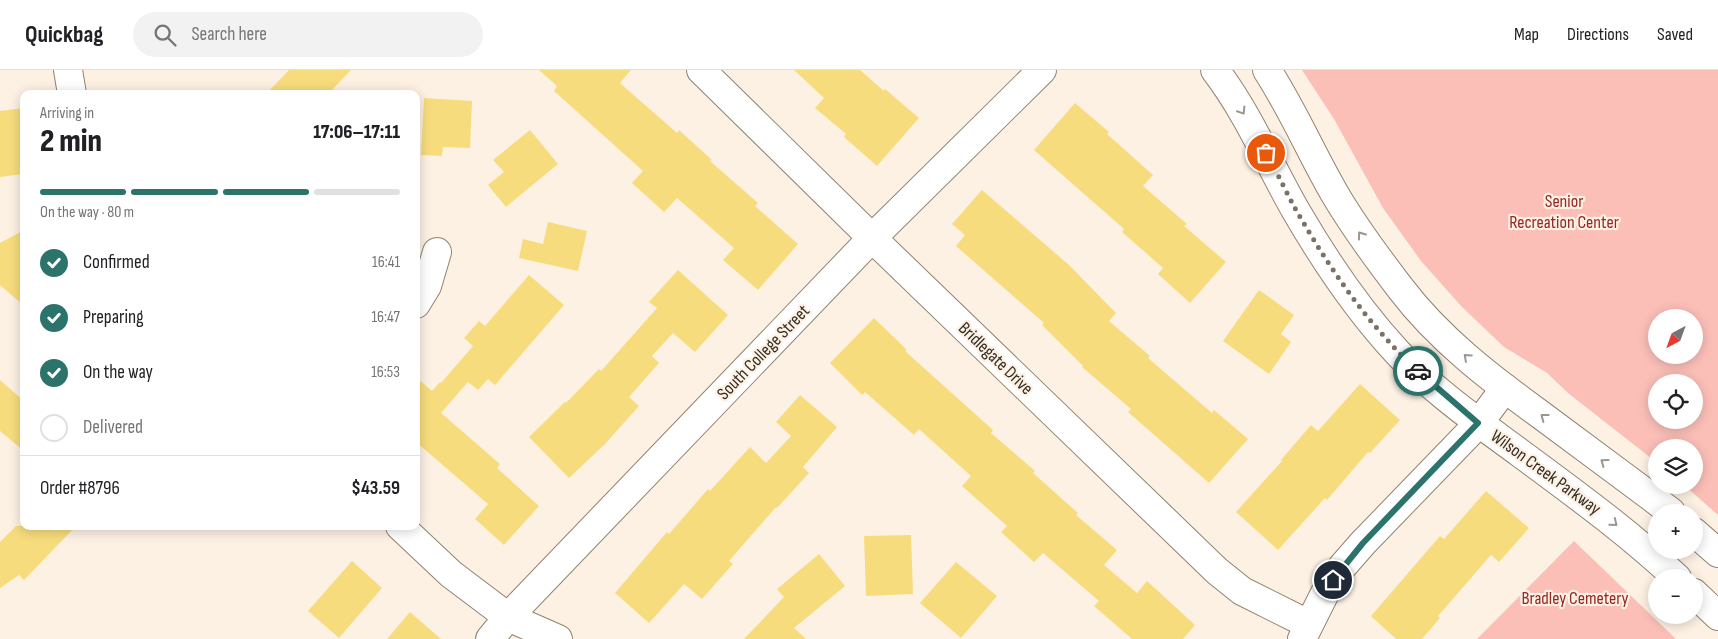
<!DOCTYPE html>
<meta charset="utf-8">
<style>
:root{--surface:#fff;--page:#f2f2f2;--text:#202124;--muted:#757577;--line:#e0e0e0;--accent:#2c746b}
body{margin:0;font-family:"Sofia Sans Condensed",sans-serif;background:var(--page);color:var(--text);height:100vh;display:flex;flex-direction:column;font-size:19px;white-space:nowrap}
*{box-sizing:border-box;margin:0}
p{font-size:16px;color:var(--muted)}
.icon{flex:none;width:28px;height:28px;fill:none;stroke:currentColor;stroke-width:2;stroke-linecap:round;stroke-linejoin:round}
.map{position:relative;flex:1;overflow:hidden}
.sheet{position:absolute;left:20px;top:20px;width:400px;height:440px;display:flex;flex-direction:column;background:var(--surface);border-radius:10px;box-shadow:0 2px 12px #0003}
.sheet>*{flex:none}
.needle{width:32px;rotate:221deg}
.fabs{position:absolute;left:1648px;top:239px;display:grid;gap:10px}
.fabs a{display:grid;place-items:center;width:55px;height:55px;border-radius:50%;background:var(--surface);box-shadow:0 2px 12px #0003;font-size:25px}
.pin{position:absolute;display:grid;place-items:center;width:42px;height:42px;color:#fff;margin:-21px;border:2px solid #fff;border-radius:50%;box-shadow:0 1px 5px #0007}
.courier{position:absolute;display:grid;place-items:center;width:50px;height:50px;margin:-25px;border:4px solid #2c746b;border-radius:50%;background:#fff;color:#222;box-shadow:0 1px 6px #0007}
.summary em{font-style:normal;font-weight:800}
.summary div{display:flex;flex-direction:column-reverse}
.summary{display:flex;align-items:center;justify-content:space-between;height:85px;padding:0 20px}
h1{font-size:32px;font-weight:800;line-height:38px}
.bar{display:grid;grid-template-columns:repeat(4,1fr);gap:8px 5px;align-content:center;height:60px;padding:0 20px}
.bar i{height:6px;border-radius:4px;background:var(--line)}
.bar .current{background:var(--accent)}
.bar p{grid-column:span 4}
.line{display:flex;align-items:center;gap:12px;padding:0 20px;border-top:1px solid var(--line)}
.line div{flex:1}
ol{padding:0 20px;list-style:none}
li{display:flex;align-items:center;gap:15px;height:55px}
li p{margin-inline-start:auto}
li .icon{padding:5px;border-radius:50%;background:var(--accent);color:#fff;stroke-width:4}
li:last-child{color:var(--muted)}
li i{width:28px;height:28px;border:2px solid var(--line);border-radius:50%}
header{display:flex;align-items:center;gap:30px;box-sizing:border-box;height:70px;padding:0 25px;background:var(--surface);border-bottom:1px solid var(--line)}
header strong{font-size:24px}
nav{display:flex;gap:28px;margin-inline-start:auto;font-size:18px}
.search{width:350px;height:45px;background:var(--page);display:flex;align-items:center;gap:12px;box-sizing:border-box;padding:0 18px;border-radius:28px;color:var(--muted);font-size:19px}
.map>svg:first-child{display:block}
.green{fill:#fbbfb8;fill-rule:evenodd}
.building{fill:#f7dc7d}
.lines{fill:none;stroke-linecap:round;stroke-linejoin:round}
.street-casing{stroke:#93826e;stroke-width:30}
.secondary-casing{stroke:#93826e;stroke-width:30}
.street{stroke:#fff;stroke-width:28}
.secondary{stroke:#fff;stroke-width:28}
.oneway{stroke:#9a9692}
.done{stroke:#7a7268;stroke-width:5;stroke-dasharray:0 9}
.route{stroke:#2c746b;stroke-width:6}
.labels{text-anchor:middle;stroke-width:4.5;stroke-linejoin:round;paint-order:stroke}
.park-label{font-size:18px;fill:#962524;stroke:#fdf1e4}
.street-label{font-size:18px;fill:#342d25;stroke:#fdf1e4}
</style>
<header>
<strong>Quickbag</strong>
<div class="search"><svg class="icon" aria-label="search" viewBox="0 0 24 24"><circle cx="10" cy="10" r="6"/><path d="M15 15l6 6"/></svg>Search here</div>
<nav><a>Map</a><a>Directions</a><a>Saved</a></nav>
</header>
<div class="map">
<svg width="1718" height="569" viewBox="0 0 1718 569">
<rect width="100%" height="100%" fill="#fdf1e4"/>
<!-- green -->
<path class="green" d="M1302 0H1718V445L1684 415H1694V378H1656V392L1568 323 1547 303 1504 277 1462 237 1421 191 1383 138 1334 49ZM1656 248H1694V285H1656ZM1656 312H1694V350H1656Z
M1574 471 1676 569H1477Z"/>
<!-- building -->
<path class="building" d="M289 0H351L328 24H266Z
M539 0H631L620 13 677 63 679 60 712 90 710 91 758 133 755 136 798 174 758 220 723 190 734 178 677 128 664 142 632 113 643 101 554 21 557 16Z
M794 0H860L884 21 885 19 919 48 877 96 844 67 846 64 815 38 824 28Z
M424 28 472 31 470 78 443 77 442 86 421 85Z
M1075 33 1109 62 1107 64 1153 105 1143 116 1187 154 1184 156 1226 192 1190 233 1158 204 1163 198 1122 162 1124 159 1034 80Z
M24 38V104L0 107V41Z
M530 60 558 94 506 137 488 115 504 102 493 90Z
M982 120 1069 195 1116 243 1109 251 1150 286 1148 288 1212 343 1214 340 1248 369 1209 413 1128 342 1131 339 1082 297 1083 296 1042 255 1044 253 956 176 965 165 952 154Z
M548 152 587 161 578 201 519 188 523 169 543 174Z
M24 160V236L0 215V173Z
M678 200 728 245 695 282 673 263 652 286 659 293 629 327 639 336 605 374 569 408 529 367 565 332 566 333 599 299 601 301 657 238 649 232Z
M529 205 564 235 495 315 488 309 478 320 468 312 441 343 500 394 497 398 539 436 504 475 475 449 488 434 416 372V307L432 321 440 312 441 313 473 276 464 268 479 251 485 256Z
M1259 220 1294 245 1281 264 1291 272 1269 304 1223 271Z
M874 248 907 280 905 281 993 360 991 363 1035 401 1033 403 1078 443 1076 445 1117 480 1104 495 1137 523 1147 511 1195 555 1183 569H1132L1094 536 1099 531 1043 483 1034 492 1001 462 1007 456 962 416 971 406 919 359 914 365 865 322 862 325 830 293Z
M0 310 24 331V381L0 361Z
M1360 314 1400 350 1370 383 1368 382 1327 430 1325 428 1278 480 1236 442 1282 391 1281 390 1311 355 1318 361Z
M800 325 837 357 803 397 809 403 777 438 776 437 729 491 733 494 702 529 684 514 649 553 615 523 667 462 669 464 708 419 710 421 750 377 766 393 791 366 776 352Z
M1486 421 1529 458 1499 492 1491 485 1438 546 1440 548 1422 569H1396L1371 546 1440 466 1444 469Z
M16 456H76L24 510 19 505 0 518V472Z
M911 465 913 524 866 526 864 466Z
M819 484 845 516 794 558 806 569H744L784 527 777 519Z
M352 491 382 518 339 568 308 541Z
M956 492 997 526 961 568 920 533Z
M410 542 441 569H387Z"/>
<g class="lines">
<!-- street casing -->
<g class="street-casing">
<path id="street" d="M68 0 72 24
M701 0 872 168 1217 501 1242 521 1308 554
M416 234 427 216 437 182
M400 456 451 504 508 547 558 569
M490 569 508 547 872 168 1042 0
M1302 569 1325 523 1342 497 1363 473 1479 353 1505 318"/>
</g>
<!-- secondary casing -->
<g class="secondary-casing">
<path id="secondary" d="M1215 0C1248 43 1269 94 1296 141 1325 191 1358 240 1397 282 1433 321 1478 352 1520 383 1574 423 1628 462 1677 508
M1267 0C1293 40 1312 85 1336 126 1355 158 1378 189 1401 219 1439 269 1490 308 1541 345 1577 372 1614 399 1650 426L1671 442
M1694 462 1718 483
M1694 523 1718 546"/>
</g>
<!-- street -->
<use href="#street" class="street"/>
<!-- secondary -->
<use href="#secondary" class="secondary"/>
</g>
<!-- one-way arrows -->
<defs><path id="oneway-chevron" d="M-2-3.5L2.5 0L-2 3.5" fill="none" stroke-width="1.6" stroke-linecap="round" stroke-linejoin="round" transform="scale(1.25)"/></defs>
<g class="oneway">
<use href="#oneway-chevron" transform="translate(1242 41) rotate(57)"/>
<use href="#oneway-chevron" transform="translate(1361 165) rotate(-126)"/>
<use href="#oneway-chevron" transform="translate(1467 287) rotate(-138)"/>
<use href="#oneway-chevron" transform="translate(1544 347) rotate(-143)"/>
<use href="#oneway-chevron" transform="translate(1604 392) rotate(-144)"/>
<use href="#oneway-chevron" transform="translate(1614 453) rotate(39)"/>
</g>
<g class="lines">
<!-- done -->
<path class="done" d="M1266 83C1277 102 1286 122 1296 140 1330 199 1368 255 1418 301"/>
<!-- route -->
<path class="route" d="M1333 510 1363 473 1478 353 1418 301"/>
</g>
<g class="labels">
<!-- park labels -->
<g class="park-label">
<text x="1564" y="137">Senior<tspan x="1564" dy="21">Recreation Center</tspan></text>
<text x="1575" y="534">Bradley Cemetery</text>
</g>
<!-- street labels -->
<g class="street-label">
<text transform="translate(763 282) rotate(-46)" y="6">South College Street</text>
<text transform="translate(996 288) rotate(44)" y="6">Bridlegate Drive</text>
<text transform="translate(1546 402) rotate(36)" y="6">Wilson Creek Parkway</text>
</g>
</g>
</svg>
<div class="fabs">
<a><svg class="needle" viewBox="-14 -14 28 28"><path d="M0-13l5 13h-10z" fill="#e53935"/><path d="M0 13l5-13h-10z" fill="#757577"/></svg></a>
<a><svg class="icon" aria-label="locate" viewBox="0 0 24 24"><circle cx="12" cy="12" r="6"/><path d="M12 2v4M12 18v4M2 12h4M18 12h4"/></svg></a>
<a><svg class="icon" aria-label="layers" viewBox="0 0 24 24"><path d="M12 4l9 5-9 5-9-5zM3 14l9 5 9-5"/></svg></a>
<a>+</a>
<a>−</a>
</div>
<div class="pin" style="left:1266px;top:83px;background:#ea580c"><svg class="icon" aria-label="bag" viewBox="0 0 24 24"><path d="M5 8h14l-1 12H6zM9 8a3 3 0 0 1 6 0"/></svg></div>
<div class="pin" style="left:1333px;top:510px;background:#1f2937"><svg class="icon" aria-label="home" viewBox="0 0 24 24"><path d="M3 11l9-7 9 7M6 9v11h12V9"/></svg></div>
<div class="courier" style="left:1418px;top:301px"><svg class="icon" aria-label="car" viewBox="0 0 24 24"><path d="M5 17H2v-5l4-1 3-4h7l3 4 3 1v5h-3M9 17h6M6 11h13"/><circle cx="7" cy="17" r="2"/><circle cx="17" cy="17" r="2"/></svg></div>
<section class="sheet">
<div class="summary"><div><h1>2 min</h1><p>Arriving in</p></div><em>17:06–17:11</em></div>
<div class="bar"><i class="current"></i><i class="current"></i><i class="current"></i><i></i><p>On the way · 80 m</p></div>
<ol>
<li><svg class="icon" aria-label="check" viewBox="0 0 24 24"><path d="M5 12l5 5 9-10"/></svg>Confirmed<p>16:41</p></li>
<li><svg class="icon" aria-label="check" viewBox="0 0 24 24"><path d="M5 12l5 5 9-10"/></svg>Preparing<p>16:47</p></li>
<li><svg class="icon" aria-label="check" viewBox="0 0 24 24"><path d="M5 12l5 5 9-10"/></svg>On the way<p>16:53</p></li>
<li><i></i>Delivered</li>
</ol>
<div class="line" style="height:65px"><div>Order #8796</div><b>$43.59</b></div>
</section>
</div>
